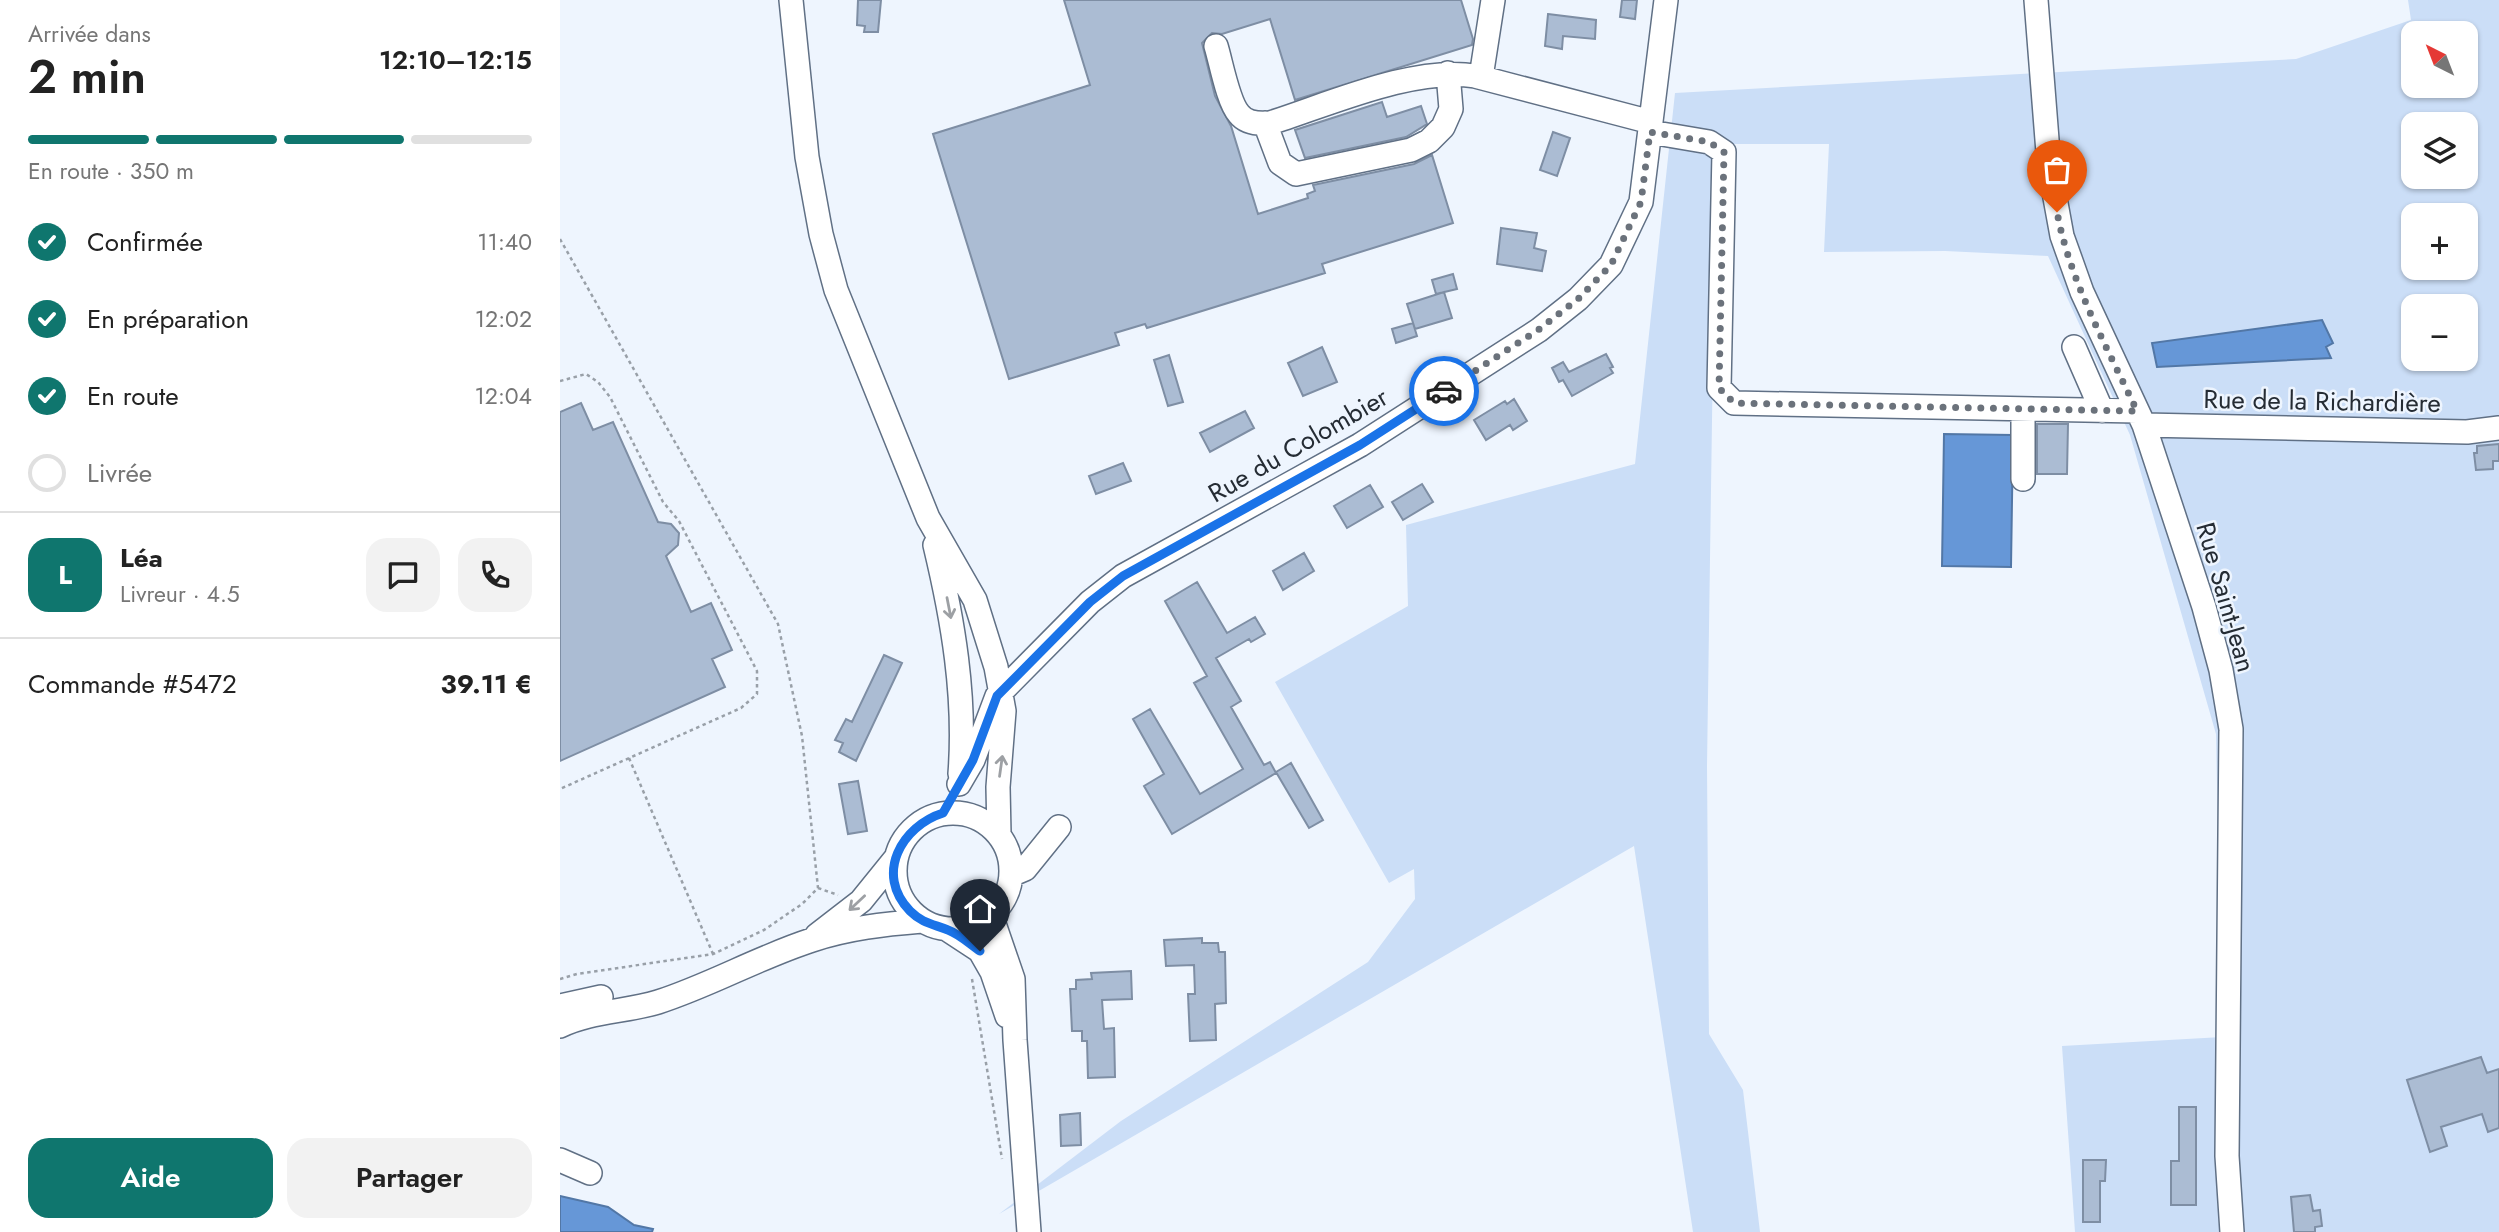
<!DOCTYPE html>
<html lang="fr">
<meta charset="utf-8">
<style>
:root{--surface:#fff;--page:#f2f2f2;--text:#222;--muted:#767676;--line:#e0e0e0;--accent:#0f766e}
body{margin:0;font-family:Jost,sans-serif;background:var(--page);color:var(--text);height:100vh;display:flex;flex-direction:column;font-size:26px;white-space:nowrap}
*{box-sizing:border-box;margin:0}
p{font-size:23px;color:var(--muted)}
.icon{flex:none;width:38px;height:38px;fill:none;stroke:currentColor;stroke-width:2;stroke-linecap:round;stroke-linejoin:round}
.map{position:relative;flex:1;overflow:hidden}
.panel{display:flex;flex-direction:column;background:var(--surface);width:560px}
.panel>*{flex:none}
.needle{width:46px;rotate:318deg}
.tools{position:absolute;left:1841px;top:21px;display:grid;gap:14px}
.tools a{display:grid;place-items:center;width:77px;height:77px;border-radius:14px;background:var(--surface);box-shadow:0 2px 5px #0004;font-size:35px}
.pin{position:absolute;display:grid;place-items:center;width:60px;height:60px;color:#fff;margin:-72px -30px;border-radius:50% 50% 50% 0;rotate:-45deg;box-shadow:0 0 7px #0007}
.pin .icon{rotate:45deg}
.courier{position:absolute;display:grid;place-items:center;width:70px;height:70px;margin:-35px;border:5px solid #1a73e8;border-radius:50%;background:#fff;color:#222;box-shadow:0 2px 9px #0007}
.headline em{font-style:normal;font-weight:600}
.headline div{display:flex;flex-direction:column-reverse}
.headline{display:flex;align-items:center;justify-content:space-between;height:119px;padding:0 28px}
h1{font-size:46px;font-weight:600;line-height:52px}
.bar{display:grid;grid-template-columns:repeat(4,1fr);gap:10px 7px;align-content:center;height:84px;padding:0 28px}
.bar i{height:9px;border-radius:5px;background:var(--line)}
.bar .active{background:var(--accent)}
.bar p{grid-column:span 4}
.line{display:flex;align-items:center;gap:18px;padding:0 28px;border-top:2px solid var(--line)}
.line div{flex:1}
.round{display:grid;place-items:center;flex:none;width:74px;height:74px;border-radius:21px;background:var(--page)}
ol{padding:0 28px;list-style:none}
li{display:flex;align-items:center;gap:21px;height:77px}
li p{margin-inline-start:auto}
li .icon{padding:7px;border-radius:50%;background:var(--accent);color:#fff;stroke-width:4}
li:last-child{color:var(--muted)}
li i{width:38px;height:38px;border:4px solid var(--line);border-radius:50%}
.cta{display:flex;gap:14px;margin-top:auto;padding:14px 28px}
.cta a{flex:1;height:80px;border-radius:21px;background:var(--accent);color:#fff;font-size:28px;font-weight:600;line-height:80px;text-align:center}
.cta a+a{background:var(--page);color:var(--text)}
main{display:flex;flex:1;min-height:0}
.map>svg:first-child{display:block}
.green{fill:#cbdef7;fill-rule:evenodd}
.water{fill:#6697d7;stroke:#5277a6;stroke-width:2}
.building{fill:#abbcd3;stroke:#7e8ea4;stroke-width:2}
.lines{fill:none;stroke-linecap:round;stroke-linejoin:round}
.minor-casing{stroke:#607085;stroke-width:26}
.path{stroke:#99a0a8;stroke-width:2.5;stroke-dasharray:3.5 3.5;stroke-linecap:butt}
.minor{stroke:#fff;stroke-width:23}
.oneway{stroke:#9da0a4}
.done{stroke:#6b727b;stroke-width:7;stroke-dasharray:0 12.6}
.route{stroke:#1a73e8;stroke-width:9}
.labels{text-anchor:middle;stroke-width:5;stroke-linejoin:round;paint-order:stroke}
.street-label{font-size:26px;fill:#252c34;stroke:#eef5fe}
</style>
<main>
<section class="panel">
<div class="headline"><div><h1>2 min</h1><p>Arrivée dans</p></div><em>12:10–12:15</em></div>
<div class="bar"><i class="active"></i><i class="active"></i><i class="active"></i><i></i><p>En route · 350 m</p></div>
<ol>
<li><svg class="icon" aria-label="check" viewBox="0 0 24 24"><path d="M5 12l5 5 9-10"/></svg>Confirmée<p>11:40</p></li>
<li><svg class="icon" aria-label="check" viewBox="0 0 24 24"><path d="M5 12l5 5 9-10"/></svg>En préparation<p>12:02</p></li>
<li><svg class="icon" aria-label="check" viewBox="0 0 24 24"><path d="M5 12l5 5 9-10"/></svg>En route<p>12:04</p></li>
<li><i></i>Livrée</li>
</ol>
<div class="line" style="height:126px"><b class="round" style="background:var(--accent);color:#fff">L</b><div><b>Léa</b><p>Livreur · 4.5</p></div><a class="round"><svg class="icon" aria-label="chat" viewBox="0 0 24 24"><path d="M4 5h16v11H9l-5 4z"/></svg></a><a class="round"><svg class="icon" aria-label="phone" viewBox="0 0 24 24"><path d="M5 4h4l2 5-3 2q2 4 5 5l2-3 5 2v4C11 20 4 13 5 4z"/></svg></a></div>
<div class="line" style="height:91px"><div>Commande #5472</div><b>39.11 €</b></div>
<div class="cta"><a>Aide</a><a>Partager</a></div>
</section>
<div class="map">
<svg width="1939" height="1232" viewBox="0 0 1939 1232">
<rect width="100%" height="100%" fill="#eef5fe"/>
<!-- green -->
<path class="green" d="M1848 0H1939V1232H1515L1502 1046 1662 1037 1656 734 1570 435 1488 256 1385 251 1264 252 1269 144H1156L1147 766 1149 1034 1183 1090 1200 1232H1133L1074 846 439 1214 561 1121 808 962 855 899 854 869 829 883 715 682 848 606 846 525 1075 464 1115 93 1736 59 1851 20ZM1853 33H1906V86H1853ZM1853 124H1906V177H1853ZM1853 215H1906V268H1853ZM1853 306H1906V359H1853Z"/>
<!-- water -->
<path class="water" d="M1762 320 1773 343 1766 347 1771 358 1597 367 1592 343Z
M1384 434 1453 435 1451 567 1382 566Z
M0 1196 48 1207 74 1225 93 1229 92 1232H0Z"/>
<!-- building -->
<path class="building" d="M298 0H321L318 32H304L305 26 297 25Z
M504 0H901L913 39 912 45 735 100 710 19 662 34 652 33 642 43 655 96 671 126 698 214 748 198 747 194 755 191 753 185 854 164 872 155 893 223 762 264 765 273 587 328 585 324 555 333 559 345 449 379 373 134 530 85Z
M1062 0H1077L1075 19 1060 17Z
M988 14 1036 20 1035 39 1003 36 1002 49 985 46Z
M822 102 827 117 861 106 867 124 846 137 745 158 735 130Z
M993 132 1010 138 997 176 980 170Z
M941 228 977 233 974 248 986 251 982 271 937 264Z
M893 274 897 289 876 294 872 280Z
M884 292 892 318 855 329 847 304Z
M853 323 857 336 836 343 832 329Z
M762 347 777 382 743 396 728 363Z
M1046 354 1053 367 1050 368 1053 373 1012 396 1003 380 999 382 992 368 1003 362 1009 372Z
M609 355 623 402 608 406 594 360Z
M954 399 967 421 953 430 950 425 926 440 914 420 945 401 947 404Z
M21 403 33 430 53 422 98 522 111 524 119 533 118 545 106 556 131 612 151 603 172 650 152 659 165 687 0 761V412Z
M685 411 694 428 650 452 640 433Z
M1477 424H1508L1507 474H1477Z
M1939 444V461H1933V469L1916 470 1914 453H1917V446Z
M563 463 571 481 536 494 529 476Z
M862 484 873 502 843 520 832 502Z
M810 485 823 507 787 528 774 506Z
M744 553 754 571 723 590 713 571Z
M637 582 667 633 695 617 705 634 691 642 689 639 656 658 681 701 671 707 704 765 710 762 716 773 612 834 584 786 604 774 573 719 590 709 640 794 683 769 634 683 647 676 605 601Z
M324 655 342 663 296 761 279 752 283 743 275 740 286 719 292 722Z
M731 763 763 820 749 828 716 772Z
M298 781 307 831 288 834 279 784Z
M642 938V943H658L659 952H665L666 1003 655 1004 656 1040 630 1041 628 994H635L634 965 606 966 604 940Z
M571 971 572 999 542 1000 544 1029 554 1028 555 1077 528 1078 527 1041H522V1031H512L510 989H516V980L532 979 531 973Z
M1921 1057 1927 1073 1939 1069V1128L1928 1132 1922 1114 1881 1127 1887 1146 1870 1152 1847 1080Z
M1619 1107H1636V1205H1611V1161H1619Z
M520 1113 521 1145 501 1146 500 1115Z
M1523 1160H1546L1545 1181H1540V1222H1523Z
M1750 1195 1753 1211 1760 1210 1762 1226 1755 1227V1232H1734L1731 1197Z"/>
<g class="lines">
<!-- minor casing -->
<g class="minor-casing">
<path id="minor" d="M231 0 247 157 261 234 276 290 368 518 415 600 436 667 444 711 438 787 439 834
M1476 0 1489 165 1502 236 1522 292 1584 425 1644 607 1661 670 1671 729 1667 1156 1672 1232
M656 46C661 62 668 102 679 114 686 123 699 124 710 123 770 104 854 66 915 76L1091 122
M921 77 933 0
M705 123 720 163 736 174 851 150 869 141 883 127 891 109 888 73
M1090 132 1149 142 1164 152 1159 388 1174 403 1577 411
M1514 347 1542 411
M1584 425 1907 432 1939 428
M1463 479V409
M375 545C393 620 406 696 400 774
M399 784 413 760 437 696 530 602 563 576 800 445 979 330 1018 299 1051 265 1081 202 1106 0
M335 871a58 58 0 1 1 116 0a58 58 0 1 1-116 0Z
M451 875 465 869 499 827
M431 915 453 979 455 1040 469 1232
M388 930 420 951 432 972 447 1016
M257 935 301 901 335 859
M0 1006 41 997
M0 1026C31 1011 65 1012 98 1002 151 985 199 957 252 940 288 928 325 924 362 921
M0 1160 30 1173"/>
</g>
<!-- path -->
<path class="path" d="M0 239 218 624 242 736 258 888
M0 381 26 374 38 382 50 397 103 502 119 521 197 671V694L181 708 0 789
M69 758 153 954
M258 888 278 895
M0 979 17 974 153 954 204 930 242 904 258 888
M412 979 442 1159"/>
<!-- minor -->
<use href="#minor" class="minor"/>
</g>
<!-- one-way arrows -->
<defs><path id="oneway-shaft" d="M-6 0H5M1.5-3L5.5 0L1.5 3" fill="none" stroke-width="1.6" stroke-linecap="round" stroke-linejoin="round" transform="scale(1.75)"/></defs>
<g class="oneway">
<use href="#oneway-shaft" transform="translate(389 608) rotate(79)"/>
<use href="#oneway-shaft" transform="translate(441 766) rotate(-82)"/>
<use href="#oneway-shaft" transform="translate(297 903) rotate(137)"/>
</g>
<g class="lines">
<!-- done -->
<path class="done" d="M884 391 978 330 1018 299 1051 265 1081 202 1090 132 1149 142 1164 152 1159 388 1174 403 1577 411C1547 347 1510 282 1497 212"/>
<!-- route -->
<path class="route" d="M420 951C410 944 399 934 388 930 373 924 362 923 350 911 314 874 342 826 383 813L413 760 437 696 530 602 563 576 800 445 884 391"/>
</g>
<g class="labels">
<!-- street labels -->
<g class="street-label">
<text transform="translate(1762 401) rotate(1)" y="9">Rue de la Richardière</text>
<text transform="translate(738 445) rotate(-30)" y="9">Rue du Colombier</text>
<text transform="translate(1666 597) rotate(74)" y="9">Rue Saint-Jean</text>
</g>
</g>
</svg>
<div class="tools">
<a><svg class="needle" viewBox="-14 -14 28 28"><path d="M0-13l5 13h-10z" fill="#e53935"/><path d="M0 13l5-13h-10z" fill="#767676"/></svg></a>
<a><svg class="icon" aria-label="layers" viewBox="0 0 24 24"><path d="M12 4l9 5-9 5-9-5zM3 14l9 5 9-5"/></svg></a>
<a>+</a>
<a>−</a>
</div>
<div class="pin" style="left:1497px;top:212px;background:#ea580c"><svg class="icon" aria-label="bag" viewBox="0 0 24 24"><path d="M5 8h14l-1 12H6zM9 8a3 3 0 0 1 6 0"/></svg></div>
<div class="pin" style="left:420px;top:951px;background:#1f2937"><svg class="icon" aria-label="home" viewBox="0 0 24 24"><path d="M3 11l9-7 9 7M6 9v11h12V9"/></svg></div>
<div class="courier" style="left:884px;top:391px"><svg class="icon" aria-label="car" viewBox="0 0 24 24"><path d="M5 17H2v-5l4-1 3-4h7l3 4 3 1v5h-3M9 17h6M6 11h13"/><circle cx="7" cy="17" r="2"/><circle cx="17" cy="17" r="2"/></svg></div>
</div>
</main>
